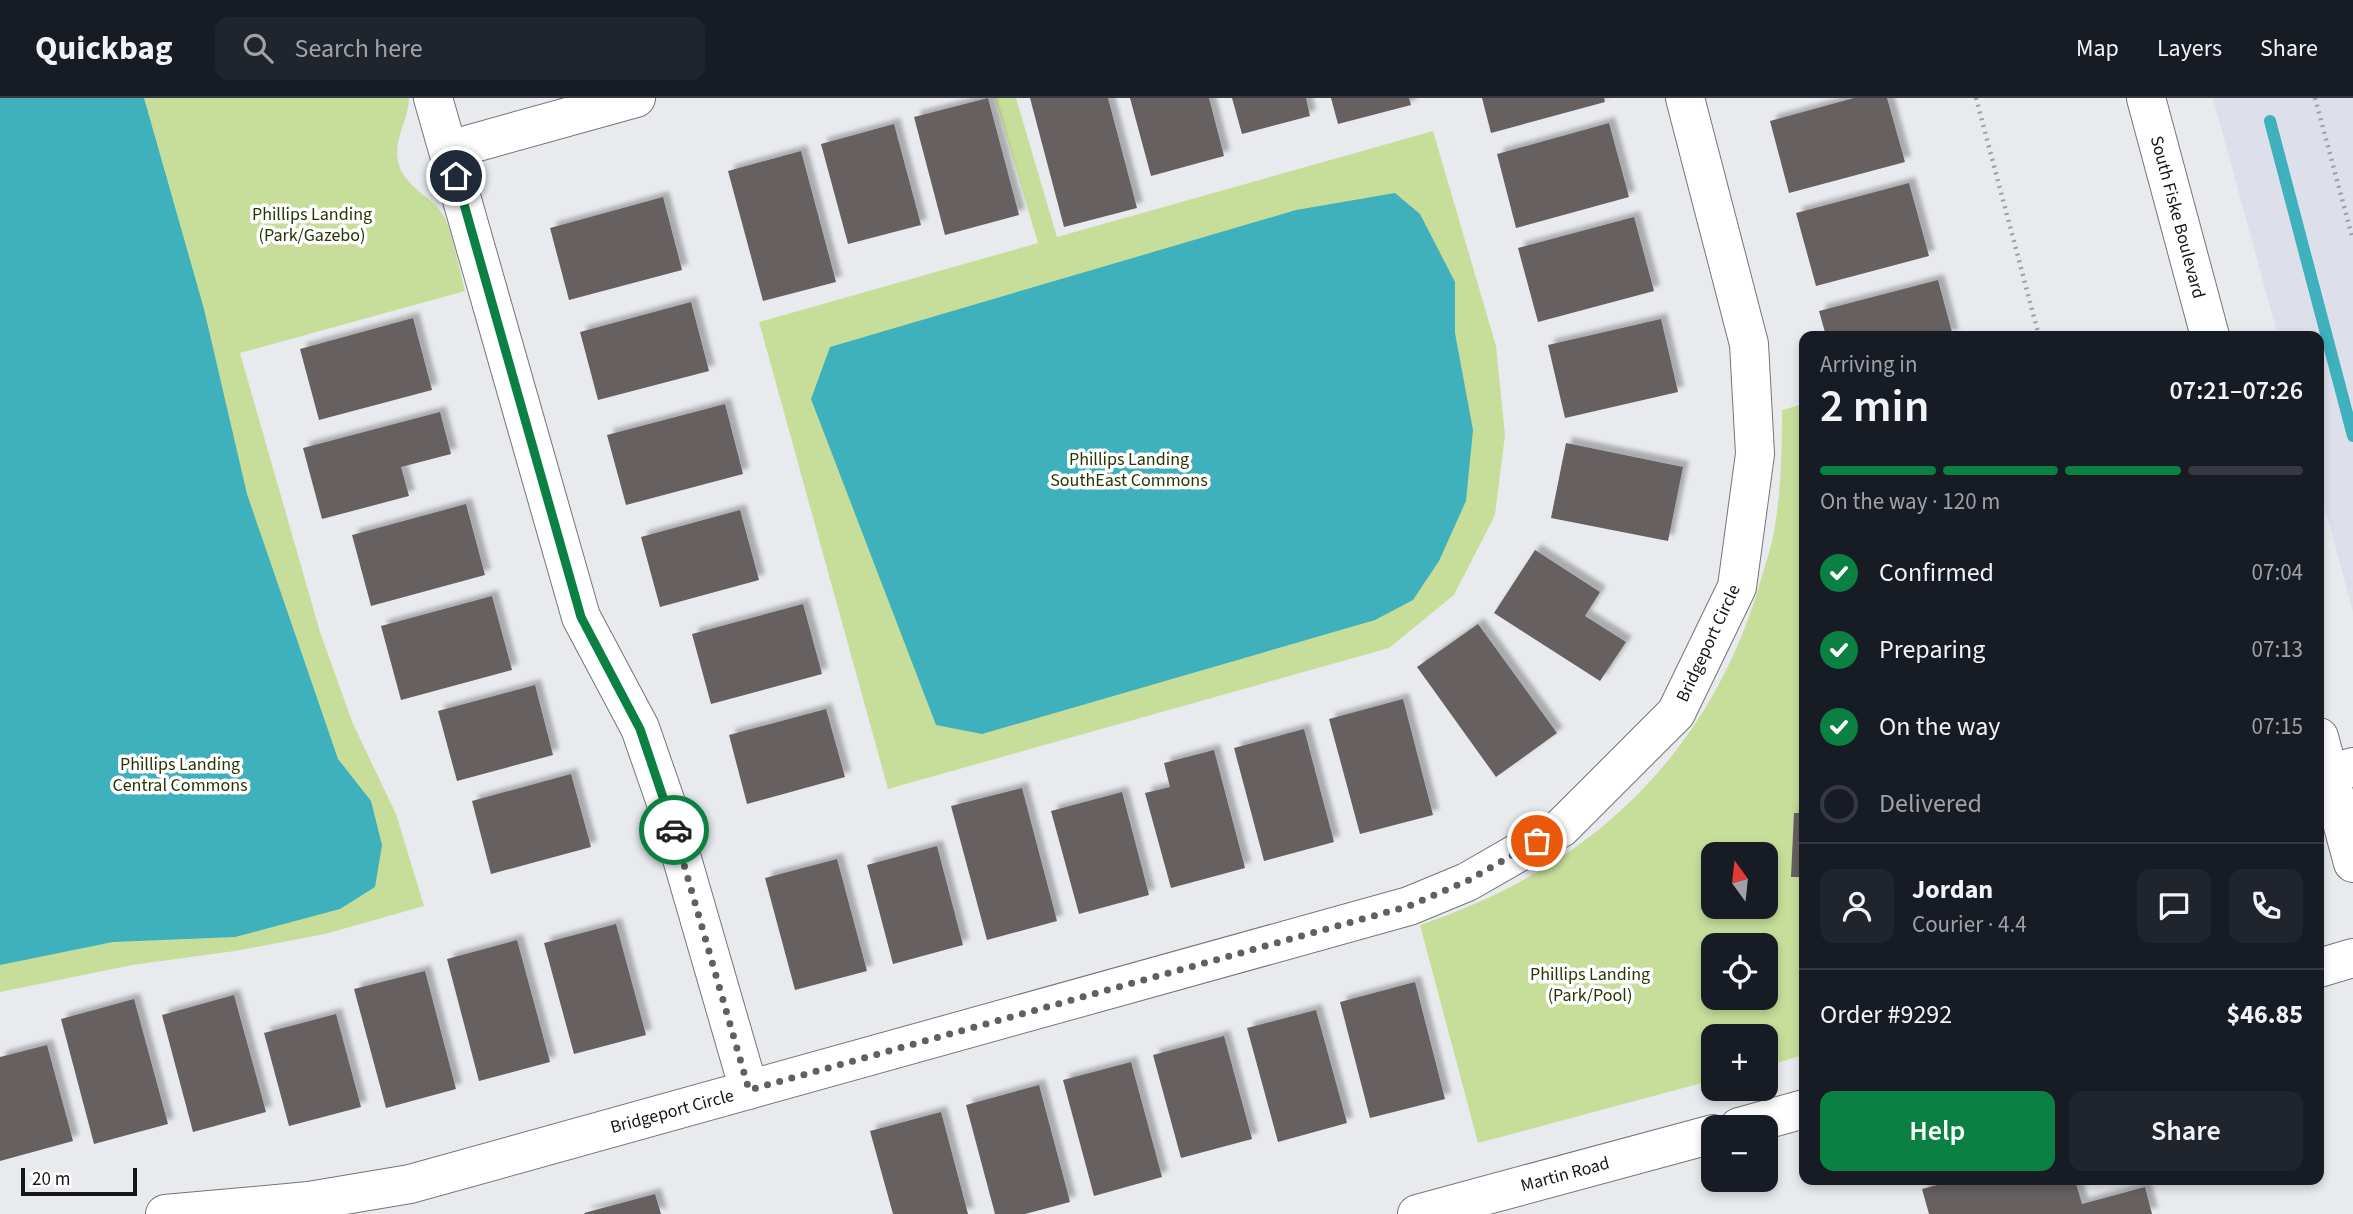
<!DOCTYPE html>
<meta charset="utf-8">
<style>
:root{--surface:#171b24;--page:#20242c;--text:#f1f3f6;--muted:#9ea1a6;--line:#363941;--accent:#0b8043}
body{margin:0;font-family:"Source Sans 3",sans-serif;background:var(--page);color:var(--text);height:100vh;display:flex;flex-direction:column;font-size:26px;white-space:nowrap}
*{box-sizing:border-box;margin:0}
p{font-size:23px;color:var(--muted)}
.icon{flex:none;width:38px;height:38px;fill:none;stroke:currentColor;stroke-width:2;stroke-linecap:round;stroke-linejoin:round}
.map{position:relative;flex:1;overflow:hidden}
.panel{position:absolute;left:1799px;top:233px;width:525px;height:854px;display:flex;flex-direction:column;background:var(--surface);border-radius:14px;box-shadow:0 4px 10px #0003}
.panel>*{flex:none}
.needle{width:46px;rotate:345deg}
.controls{position:absolute;left:1701px;top:744px;display:grid;gap:14px}
.controls a{display:grid;place-items:center;width:77px;height:77px;border-radius:14px;background:var(--surface);box-shadow:0 4px 10px #0003;font-size:35px}
.scale{position:absolute;left:21px;bottom:18px;width:116px;box-sizing:border-box;padding-left:7px;border:4px solid #141516;border-top:0;font-size:19px;line-height:24px;white-space:nowrap;color:#141516;-webkit-text-stroke:5px #fff;paint-order:stroke}
.pin{position:absolute;display:grid;place-items:center;width:60px;height:60px;color:#fff;margin:-30px;border:4px solid #fff;border-radius:50%;box-shadow:0 2px 7px #0007}
.courier{position:absolute;display:grid;place-items:center;width:70px;height:70px;margin:-35px;border:5px solid #0b8043;border-radius:50%;background:#fff;color:#222;box-shadow:0 2px 9px #0007}
.headline em{font-style:normal;font-weight:600}
.headline div{display:flex;flex-direction:column-reverse}
.headline{display:flex;align-items:center;justify-content:space-between;height:119px;padding:0 21px}
h1{font-size:46px;font-weight:600;line-height:52px}
.bar{display:grid;grid-template-columns:repeat(4,1fr);gap:10px 7px;align-content:center;height:84px;padding:0 21px}
.bar i{height:9px;border-radius:5px;background:var(--line)}
.bar .selected{background:var(--accent)}
.bar p{grid-column:span 4}
.line{display:flex;align-items:center;gap:18px;padding:0 21px;border-top:2px solid var(--line)}
.line div{flex:1}
.round{display:grid;place-items:center;flex:none;width:74px;height:74px;border-radius:14px;background:var(--page)}
ol{padding:0 21px;list-style:none}
li{display:flex;align-items:center;gap:21px;height:77px}
li p{margin-inline-start:auto}
li .icon{padding:7px;border-radius:50%;background:var(--accent);color:#fff;stroke-width:4}
li:last-child{color:var(--muted)}
li i{width:38px;height:38px;border:4px solid var(--line);border-radius:50%}
.primary-button{display:flex;gap:14px;margin-top:auto;padding:14px 21px}
.primary-button a{flex:1;height:80px;border-radius:14px;background:var(--accent);color:#fff;font-size:28px;font-weight:600;line-height:80px;text-align:center}
.primary-button a+a{background:var(--page);color:var(--text)}
header{display:flex;align-items:center;gap:42px;box-sizing:border-box;height:98px;padding:0 35px;background:var(--surface);border-bottom:2px solid var(--line)}
header strong{font-size:33px}
nav{display:flex;gap:38px;margin-inline-start:auto;font-size:24px}
.search{width:490px;height:63px;background:var(--page);display:flex;align-items:center;gap:18px;box-sizing:border-box;padding:0 24px;border-radius:14px;color:var(--muted);font-size:26px}
.map>svg:first-child{display:block}
.built{fill:#dde0eb}
.green{fill:#c7de9b;fill-rule:evenodd}
.water{fill:#3eb1bc}
.lines{fill:none;stroke-linecap:round;stroke-linejoin:round}
.stream{stroke:#3eb1bc;stroke-width:12}
.building{fill:#666160;filter:url(#shadow)}
.minor-casing{stroke:#747578;stroke-width:40}
.tertiary-casing{stroke:#747578;stroke-width:40}
.secondary-casing{stroke:#747578;stroke-width:40}
.path{stroke:#9fa0a3;stroke-width:4.5;stroke-dasharray:2 5;stroke-linecap:butt}
.minor{stroke:#fff;stroke-width:38}
.tertiary{stroke:#fff;stroke-width:38}
.secondary{stroke:#fff;stroke-width:38}
.done{stroke:#5f6062;stroke-width:7;stroke-dasharray:0 12.6}
.route{stroke:#0b8043;stroke-width:9}
.labels{text-anchor:middle;stroke-width:7;stroke-linejoin:round;paint-order:stroke}
.park-label{font-size:18px;fill:#273600;stroke:#fff}
.street-label{font-size:18px;fill:#141516;stroke:#fff}
</style>
<header>
<strong>Quickbag</strong>
<div class="search"><svg class="icon" aria-label="search" viewBox="0 0 24 24"><circle cx="10" cy="10" r="6"/><path d="M15 15l6 6"/></svg>Search here</div>
<nav><a>Map</a><a>Layers</a><a>Share</a></nav>
</header>
<div class="map">
<svg width="2353" height="1116" viewBox="0 0 2353 1116">
<defs>
<filter id="shadow"><feDropShadow dx="6" dy="-6" stdDeviation="2" flood-color="#0004"/></filter>
</defs>
<rect width="100%" height="100%" fill="#e9eaee"/>
<!-- built -->
<path class="built" d="M2213 0H2353V514L2319 388V238H2278Z"/>
<!-- green -->
<path class="green" d="M0 0H409C409 21 393 42 398 63 404 91 435 99 445 120 454 141 459 171 465 193L240 255 320 534 353 626 396 716 424 808 325 836 235 853 132 867 0 894Z
M995 0H1016L1057 139 1433 33 1496 248 1505 337 1495 417 1454 497 1389 550 888 691 759 224 1038 145Z
M1804 306V957L1766 968V938H1713V982L1478 1045 1420 827C1585 772 1704 663 1757 495 1762 476 1769 458 1773 439 1781 397 1782 354 1782 312ZM1713 756H1766V808H1713ZM1713 847H1766V900H1713Z"/>
<!-- water -->
<path class="water" d="M0 0H144L204 211 247 396 338 661 371 703 382 747 375 789 340 811 235 839 113 844 0 867Z
M1395 95 1420 116 1455 184V235L1473 332 1466 403 1439 463 1413 502 1375 522 982 636 936 627 811 301 830 249 1296 112Z"/>
<g class="lines">
<!-- stream -->
<path class="stream" d="M2270 23 2353 338"/>
</g>
<!-- building -->
<path class="building" d="M988 0 1019 117 945 137 914 19Z
M1030 0H1108L1137 110 1064 129Z
M1130 0H1209L1224 58 1151 78Z
M1232 0H1306L1310 18 1242 36Z
M1331 0H1409L1411 7 1338 26Z
M1482 0H1604L1605 4 1491 35Z
M1854 0H1887L1905 64 1789 95 1770 23Z
M1609 25 1629 99 1516 130 1497 56Z
M894 26 921 127 848 146 821 46Z
M801 53 836 184 763 203 728 73Z
M1909 85 1929 158 1816 188 1796 115Z
M663 99 682 172 569 202 550 130Z
M1634 119 1654 193 1538 224 1518 150Z
M1938 182 1953 238H1826L1819 213Z
M691 204 709 273 598 302 580 234Z
M413 220 432 292 319 322 300 251Z
M1661 221 1678 294 1565 320 1548 247Z
M725 306 743 376 626 407 607 337Z
M440 314 451 356 401 369 409 398 322 421 303 350Z
M1566 345 1683 369 1668 443 1551 420Z
M466 406 485 477 371 508 352 437Z
M740 412 759 482 660 509 641 439Z
M1535 452 1600 494 1585 518 1626 544 1600 583 1494 515Z
M492 498 512 572 401 602 381 528Z
M803 506 822 576 711 606 692 536Z
M1478 526 1557 635 1496 679 1417 569Z
M535 587 553 657 457 683 438 613Z
M1403 601 1433 717 1360 736 1329 621Z
M826 611 845 679 747 706 729 637Z
M1304 631 1334 744 1264 763 1234 650Z
M1214 652 1245 770 1171 790 1145 695 1170 689 1164 665Z
M571 676 591 749 491 776 472 703Z
M1022 690 1057 823 987 842 951 708Z
M1122 694 1149 797 1079 816 1051 713Z
M1794 715H1804V779H1791Z
M937 748 963 847 893 866 867 767Z
M837 761 867 873 795 892 765 780Z
M616 826 646 937 574 956 544 845Z
M517 842 550 964 479 983 447 861Z
M425 873 456 991 386 1010 354 891Z
M1415 884 1445 1001 1370 1020 1340 904Z
M234 897 266 1014 193 1034 162 917Z
M134 901 168 1026 94 1046 61 921Z
M1316 912 1347 1025 1278 1044 1247 930Z
M336 916 361 1009 289 1028 264 935Z
M1224 938 1252 1041 1181 1060 1153 957Z
M47 947 73 1043 0 1063V959Z
M1131 964 1162 1079 1094 1098 1063 982Z
M1039 987 1070 1104 1025 1116H995L966 1007Z
M941 1014 968 1116H893L870 1033Z
M1957 1082H2075L2082 1106 2145 1089 2152 1116H1929L1922 1091Z
M655 1096 661 1116H585L584 1115Z"/>
<g class="lines">
<!-- minor casing -->
<g class="minor-casing">
<path id="minor" d="M433 0 581 519 640 630 665 702 749 992
M449 52 636 0
M2319 870 2353 860
M1739 1029 1804 1011
M165 1116 309 1103 410 1086 1409 808 1467 784 1561 730 1676 615 1737 489 1755 356 1749 246 1685 0
M1417 1116 1713 1036"/>
</g>
<!-- tertiary casing -->
<g class="tertiary-casing">
<path id="tertiary" d="M2329 676 2353 669"/>
</g>
<!-- secondary casing -->
<g class="secondary-casing">
<path id="secondary" d="M2146 0 2210 238
M2319 639 2353 765"/>
</g>
<!-- path -->
<path class="path" d="M1976 0 2039 238
M2315 0 2353 142"/>
<!-- minor -->
<use href="#minor" class="minor"/>
<!-- tertiary -->
<use href="#tertiary" class="tertiary"/>
<!-- secondary -->
<use href="#secondary" class="secondary"/>
</g>
<g class="lines">
<!-- done -->
<path class="done" d="M674 732 749 992 1409 808 1467 783 1537 743"/>
<!-- route -->
<path class="route" d="M456 78 581 519 640 631 674 732"/>
</g>
<g class="labels">
<!-- park labels -->
<g class="park-label">
<text x="312" y="122">Phillips Landing<tspan x="312" dy="21">(Park/Gazebo)</tspan></text>
<text x="1129" y="367">Phillips Landing<tspan x="1129" dy="21">SouthEast Commons</tspan></text>
<text x="180" y="672">Phillips Landing<tspan x="180" dy="21">Central Commons</tspan></text>
<text x="1590" y="882">Phillips Landing<tspan x="1590" dy="21">(Park/Pool)</tspan></text>
</g>
<!-- street labels -->
<g class="street-label">
<text transform="translate(2178 119) rotate(75)" y="6">South Fiske Boulevard</text>
<text transform="translate(1708 545) rotate(-65)" y="6">Bridgeport Circle</text>
<text transform="translate(672 1013) rotate(-15)" y="6">Bridgeport Circle</text>
<text transform="translate(1565 1076) rotate(-15)" y="6">Martin Road</text>
</g>
</g>
</svg>
<div class="controls">
<a><svg class="needle" viewBox="-14 -14 28 28"><path d="M0-13l5 13h-10z" fill="#e53935"/><path d="M0 13l5-13h-10z" fill="#9ea1a6"/></svg></a>
<a><svg class="icon" aria-label="locate" viewBox="0 0 24 24"><circle cx="12" cy="12" r="6"/><path d="M12 2v4M12 18v4M2 12h4M18 12h4"/></svg></a>
<a>+</a>
<a>−</a>
</div>
<div class="scale">20 m</div>
<div class="pin" style="left:1537px;top:743px;background:#ea580c"><svg class="icon" aria-label="bag" viewBox="0 0 24 24"><path d="M5 8h14l-1 12H6zM9 8a3 3 0 0 1 6 0"/></svg></div>
<div class="pin" style="left:456px;top:78px;background:#1f2937"><svg class="icon" aria-label="home" viewBox="0 0 24 24"><path d="M3 11l9-7 9 7M6 9v11h12V9"/></svg></div>
<div class="courier" style="left:674px;top:732px"><svg class="icon" aria-label="car" viewBox="0 0 24 24"><path d="M5 17H2v-5l4-1 3-4h7l3 4 3 1v5h-3M9 17h6M6 11h13"/><circle cx="7" cy="17" r="2"/><circle cx="17" cy="17" r="2"/></svg></div>
<section class="panel">
<div class="headline"><div><h1>2 min</h1><p>Arriving in</p></div><em>07:21–07:26</em></div>
<div class="bar"><i class="selected"></i><i class="selected"></i><i class="selected"></i><i></i><p>On the way · 120 m</p></div>
<ol>
<li><svg class="icon" aria-label="check" viewBox="0 0 24 24"><path d="M5 12l5 5 9-10"/></svg>Confirmed<p>07:04</p></li>
<li><svg class="icon" aria-label="check" viewBox="0 0 24 24"><path d="M5 12l5 5 9-10"/></svg>Preparing<p>07:13</p></li>
<li><svg class="icon" aria-label="check" viewBox="0 0 24 24"><path d="M5 12l5 5 9-10"/></svg>On the way<p>07:15</p></li>
<li><i></i>Delivered</li>
</ol>
<div class="line" style="height:126px"><a class="round"><svg class="icon" aria-label="person" viewBox="0 0 24 24"><circle cx="12" cy="8" r="4"/><path d="M4 21q1-7 8-7t8 7"/></svg></a><div><b>Jordan</b><p>Courier · 4.4</p></div><a class="round"><svg class="icon" aria-label="chat" viewBox="0 0 24 24"><path d="M4 5h16v11H9l-5 4z"/></svg></a><a class="round"><svg class="icon" aria-label="phone" viewBox="0 0 24 24"><path d="M5 4h4l2 5-3 2q2 4 5 5l2-3 5 2v4C11 20 4 13 5 4z"/></svg></a></div>
<div class="line" style="height:91px"><div>Order #9292</div><b>$46.85</b></div>
<div class="primary-button"><a>Help</a><a>Share</a></div>
</section>
</div>
